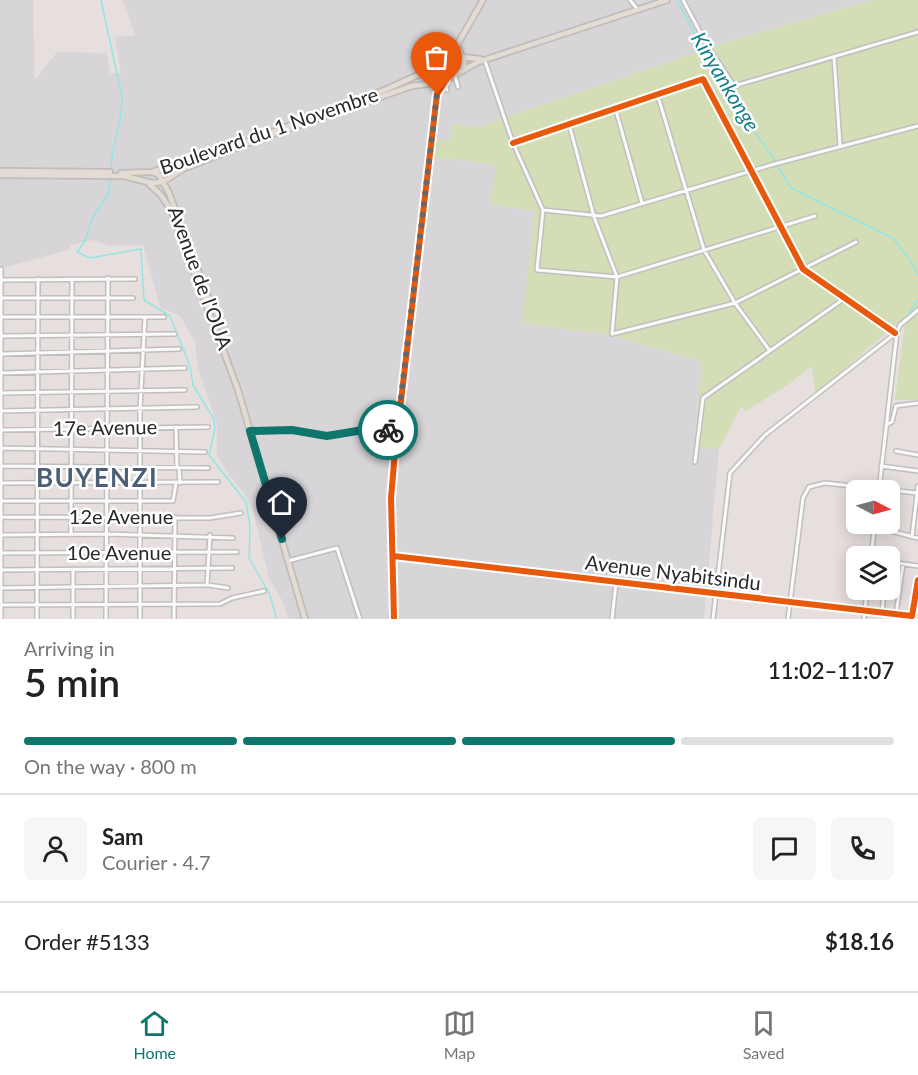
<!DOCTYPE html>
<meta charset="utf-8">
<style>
:root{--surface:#fff;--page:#f6f6f6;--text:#222;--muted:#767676;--line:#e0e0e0;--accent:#0f766e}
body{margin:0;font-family:Lato,sans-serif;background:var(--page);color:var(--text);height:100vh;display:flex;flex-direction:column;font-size:22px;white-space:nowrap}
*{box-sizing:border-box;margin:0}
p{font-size:20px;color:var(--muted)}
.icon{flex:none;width:33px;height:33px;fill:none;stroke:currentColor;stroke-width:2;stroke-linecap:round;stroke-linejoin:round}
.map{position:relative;height:619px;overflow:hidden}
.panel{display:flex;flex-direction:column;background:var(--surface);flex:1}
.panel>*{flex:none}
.needle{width:39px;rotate:96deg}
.fabs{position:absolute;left:846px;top:480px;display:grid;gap:12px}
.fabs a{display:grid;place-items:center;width:54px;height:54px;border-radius:9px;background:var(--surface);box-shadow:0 3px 15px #0003;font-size:30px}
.pin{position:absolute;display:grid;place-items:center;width:51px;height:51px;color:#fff;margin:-62px -26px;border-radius:50% 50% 50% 0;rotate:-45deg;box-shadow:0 0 6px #0007}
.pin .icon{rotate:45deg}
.courier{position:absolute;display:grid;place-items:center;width:60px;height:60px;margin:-30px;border:4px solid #0f766e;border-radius:50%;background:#fff;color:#222;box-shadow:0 2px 8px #0007}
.summary em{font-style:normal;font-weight:600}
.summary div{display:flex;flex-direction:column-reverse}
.summary{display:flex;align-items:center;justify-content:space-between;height:102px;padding:0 24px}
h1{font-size:39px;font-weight:600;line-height:45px}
.bar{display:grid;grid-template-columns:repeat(4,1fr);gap:9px 6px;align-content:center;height:72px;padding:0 24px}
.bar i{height:8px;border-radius:4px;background:var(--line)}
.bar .on{background:var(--accent)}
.bar p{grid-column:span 4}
.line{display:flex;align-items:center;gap:15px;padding:0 24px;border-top:2px solid var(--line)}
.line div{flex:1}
.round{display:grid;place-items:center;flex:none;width:63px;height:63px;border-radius:9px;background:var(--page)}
.tabs{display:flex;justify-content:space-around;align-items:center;height:84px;border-top:2px solid var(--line);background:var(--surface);font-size:16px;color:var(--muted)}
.tabs a{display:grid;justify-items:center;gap:3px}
.tabs .on{color:var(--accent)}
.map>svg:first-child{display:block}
.industrial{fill:#d8d5d9}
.green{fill:#d3deb7}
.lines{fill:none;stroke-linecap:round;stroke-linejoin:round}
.stream{stroke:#93e5e4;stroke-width:1.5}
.minor-casing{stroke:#c0bebe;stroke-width:6}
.major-casing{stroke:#bfbdbc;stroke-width:8}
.minor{stroke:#fbfafa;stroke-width:3}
.major{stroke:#e4dbd3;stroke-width:4.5}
.cycleway-casing{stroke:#fff;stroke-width:10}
.cycleway{stroke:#e8590c;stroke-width:6}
.done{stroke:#6a6867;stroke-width:6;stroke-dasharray:0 10.8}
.route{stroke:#0f766e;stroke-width:8}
.labels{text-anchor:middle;stroke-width:5;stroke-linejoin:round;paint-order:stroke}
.street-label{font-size:20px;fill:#282828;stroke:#fff}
.water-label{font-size:21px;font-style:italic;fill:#13818a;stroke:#fff}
.district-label{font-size:26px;font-weight:bold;letter-spacing:1.5px;fill:#4a5e76;stroke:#fff}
</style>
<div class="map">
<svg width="918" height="619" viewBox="0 0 918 619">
<rect width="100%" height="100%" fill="#e6dfdd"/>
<!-- industrial -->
<path class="industrial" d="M0 0H33L35 80 57 52 107 53 110 74 121 73 115 37 135 35 123 0H872L739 38 476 127 452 124 450 141 436 140 434 157 498 165 490 204 535 211 523 323 611 335 702 362 694 447 719 449 704 619H305L303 614 302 619H288L283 602 269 578 253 511 245 494 231 478 217 455V423L198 370 195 342 180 316 160 307 143 245 110 246 93 240 70 245 69 250 2 268 0 393Z"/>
<!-- green -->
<path class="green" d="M872 0H918V400H895L905 323 899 322 815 394 812 366 789 384 746 411 741 407 719 449 694 447 702 362 611 335 522 323 535 211 490 204 497 165 434 157 436 140H450L452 124 477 127 739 38Z"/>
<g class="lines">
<!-- stream -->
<path class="stream" d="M101 0 122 97C123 122 111 145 111 170
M677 0 714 71 775 161
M777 165 791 188 893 238 914 266 918 276
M110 178 108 195 92 218 85 241 77 252 90 258 135 250 141 249 144 300 170 316 190 366 193 385 214 419 215 429 209 455 246 502 250 526 249 558 269 593 277 619
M907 317 918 300"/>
<!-- minor casing -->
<g class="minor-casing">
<path id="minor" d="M630 0 638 10
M683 0 707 45 734 86 918 32
M834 57 840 145
M485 61 513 143 543 210 537 270 617 277 815 216
M455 76 458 87
M445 84 447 90
M657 93 704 250 735 303 770 351
M615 107 642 203
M569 124 594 217 617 277 612 334 735 303 856 242
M513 143 703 79 803 269 895 333
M543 210 601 216 771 165 918 126
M1 280 135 279
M1 298H133
M1 317H164
M1 336 175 334
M1 354 179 349
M1 373 185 368
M0 393 185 390
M0 411 197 407
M886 425 892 422 896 406 918 403
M176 427 177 468
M1 430 208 427
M251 431 292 430 323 436 369 429 397 431
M1 448 205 452
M896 451 918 455
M695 462 703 398 845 298
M1 466 208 468
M881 466 918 471
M179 468 180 483
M1 483 218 482
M879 490 897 332 900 325 918 310
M1 501H173L176 483
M1 517 210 518 241 513
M875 527 918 538
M1 535 106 534 233 538
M71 535 72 279
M912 537 918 486
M1 553 237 552
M393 556 912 616 918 580
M871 556 875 524
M288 561 337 548 360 619
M890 562 918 566
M1 570 232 568
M208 585 228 588
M890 585 900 586
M1 588 207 585 210 535
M1 605 220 604 232 598 264 591
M882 613 884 590
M896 615 903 564
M1 619V269
M37 619 38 279
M73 619V569
M106 619 108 278
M140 619V409L145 317
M174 619 175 517
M394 619 391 498 395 452 437 94 446 80
M612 619 616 583
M713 619 730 473 765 435 897 332
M788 619 803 498 809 487 825 483 917 493
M864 619 867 590"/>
</g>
<!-- major casing -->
<g class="major-casing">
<path id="major" d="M462 57 480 59
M463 71 464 61 457 45 483 0
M0 171 110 172
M152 172 159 175 169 193 212 308
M121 173 151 172 208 156 387 89 420 74 444 56 460 55
M0 175 124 176 152 183 163 182 183 169 259 139 412 86 442 82 478 62 667 0
M149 184 161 195 172 212 238 390 305 619"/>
</g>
<!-- minor -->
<use href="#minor" class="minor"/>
<!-- major -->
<use href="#major" class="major"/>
<!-- cycleway casing -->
<g class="cycleway-casing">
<path id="cycleway" d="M513 143 703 79 803 269 895 333
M393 556 912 616 918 580
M394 619 391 498 395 452 437 94 446 80"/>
</g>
<!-- cycleway -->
<use href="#cycleway" class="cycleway"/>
</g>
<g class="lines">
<!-- done -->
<path class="done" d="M388 430 397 431 437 94"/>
<!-- route -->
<path class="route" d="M282 539 250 431 292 430 327 436 369 429 388 430"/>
</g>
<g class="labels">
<!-- street labels -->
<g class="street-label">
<text transform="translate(269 131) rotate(-19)" y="7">Boulevard du 1 Novembre</text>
<text transform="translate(200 278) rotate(70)" y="7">Avenue de l'OUA</text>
<text transform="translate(105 428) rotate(-1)" y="7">17e Avenue</text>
<text x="121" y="524">12e Avenue</text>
<text x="119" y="560">10e Avenue</text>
<text transform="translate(673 573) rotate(7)" y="7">Avenue Nyabitsindu</text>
</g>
<!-- water labels -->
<g class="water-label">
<text transform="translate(725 82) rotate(59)" y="7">Kinyankonge</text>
</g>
<!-- district labels -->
<g class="district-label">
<text x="97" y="487">BUYENZI</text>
</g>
</g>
</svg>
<div class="fabs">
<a><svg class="needle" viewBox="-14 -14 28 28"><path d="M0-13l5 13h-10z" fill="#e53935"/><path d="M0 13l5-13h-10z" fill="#767676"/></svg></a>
<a><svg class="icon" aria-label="layers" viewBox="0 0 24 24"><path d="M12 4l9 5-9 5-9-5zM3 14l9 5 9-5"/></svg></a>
</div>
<div class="pin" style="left:437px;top:94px;background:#ea580c"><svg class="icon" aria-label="bag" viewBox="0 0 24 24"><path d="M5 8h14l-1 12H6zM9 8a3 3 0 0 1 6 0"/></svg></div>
<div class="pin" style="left:282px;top:539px;background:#1f2937"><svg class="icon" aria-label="home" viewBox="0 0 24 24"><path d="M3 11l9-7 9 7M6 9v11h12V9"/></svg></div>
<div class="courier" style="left:388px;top:430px"><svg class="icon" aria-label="bike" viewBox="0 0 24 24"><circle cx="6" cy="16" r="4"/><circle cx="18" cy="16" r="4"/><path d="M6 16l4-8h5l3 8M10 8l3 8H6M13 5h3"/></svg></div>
</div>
<section class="panel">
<div class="summary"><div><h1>5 min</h1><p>Arriving in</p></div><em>11:02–11:07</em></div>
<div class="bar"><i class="on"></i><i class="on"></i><i class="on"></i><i></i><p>On the way · 800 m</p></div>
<div class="line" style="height:108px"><a class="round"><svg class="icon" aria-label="person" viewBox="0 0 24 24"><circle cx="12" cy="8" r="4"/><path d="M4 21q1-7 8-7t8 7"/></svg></a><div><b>Sam</b><p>Courier · 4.7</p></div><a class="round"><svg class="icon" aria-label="chat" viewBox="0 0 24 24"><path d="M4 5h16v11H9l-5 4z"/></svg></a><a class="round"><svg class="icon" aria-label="phone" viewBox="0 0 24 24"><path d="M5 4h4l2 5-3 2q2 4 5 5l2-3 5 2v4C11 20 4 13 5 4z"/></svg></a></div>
<div class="line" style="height:78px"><div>Order #5133</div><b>$18.16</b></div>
</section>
<nav class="tabs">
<a class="on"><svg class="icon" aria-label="home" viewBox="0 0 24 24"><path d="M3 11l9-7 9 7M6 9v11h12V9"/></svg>Home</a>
<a><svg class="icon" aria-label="map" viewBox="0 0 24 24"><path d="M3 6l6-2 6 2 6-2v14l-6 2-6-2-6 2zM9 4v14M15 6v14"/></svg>Map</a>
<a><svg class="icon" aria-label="saved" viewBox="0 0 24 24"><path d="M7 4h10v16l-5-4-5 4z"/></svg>Saved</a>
</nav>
